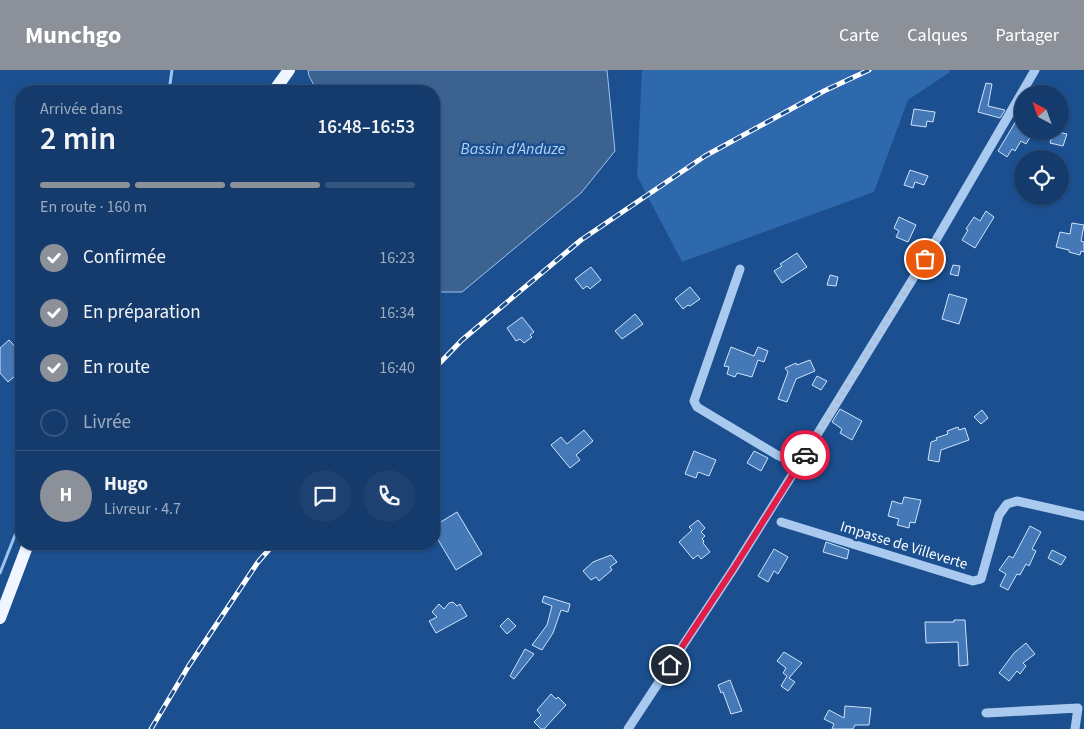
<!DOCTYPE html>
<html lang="fr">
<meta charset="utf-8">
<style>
:root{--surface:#143b6b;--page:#1d4271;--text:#f1f3f6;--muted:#9dadc1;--line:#33557e;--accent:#8c9099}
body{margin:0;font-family:"Source Sans 3",sans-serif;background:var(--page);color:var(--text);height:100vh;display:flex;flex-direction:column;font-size:19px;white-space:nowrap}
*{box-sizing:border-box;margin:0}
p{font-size:16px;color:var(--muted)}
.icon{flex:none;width:28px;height:28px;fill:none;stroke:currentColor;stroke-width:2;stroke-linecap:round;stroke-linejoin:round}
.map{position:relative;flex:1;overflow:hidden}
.details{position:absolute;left:15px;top:15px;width:425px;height:465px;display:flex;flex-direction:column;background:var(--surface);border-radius:20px;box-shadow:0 1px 4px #0004,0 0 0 1px var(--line)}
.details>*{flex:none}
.needle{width:32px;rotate:319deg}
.buttons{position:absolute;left:1014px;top:15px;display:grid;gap:10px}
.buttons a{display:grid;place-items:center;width:55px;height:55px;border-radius:50%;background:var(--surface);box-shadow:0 1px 4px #0004,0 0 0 1px var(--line);font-size:25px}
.pin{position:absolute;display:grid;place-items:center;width:42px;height:42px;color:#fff;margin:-21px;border:2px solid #fff;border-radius:50%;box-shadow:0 1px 5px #0007}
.courier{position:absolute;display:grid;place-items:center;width:50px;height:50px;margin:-25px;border:4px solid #e11d48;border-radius:50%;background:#fff;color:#222;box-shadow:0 1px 6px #0007}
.summary em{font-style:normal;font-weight:600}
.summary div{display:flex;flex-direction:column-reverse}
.summary{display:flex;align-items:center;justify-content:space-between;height:85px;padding:0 25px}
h1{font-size:32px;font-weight:600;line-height:38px}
.bar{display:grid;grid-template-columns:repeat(4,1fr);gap:8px 5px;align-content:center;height:60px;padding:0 25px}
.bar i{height:6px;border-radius:4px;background:var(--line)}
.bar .current{background:var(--accent)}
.bar p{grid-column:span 4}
.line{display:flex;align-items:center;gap:12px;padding:0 25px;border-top:1px solid var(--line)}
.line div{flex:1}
.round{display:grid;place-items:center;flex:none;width:52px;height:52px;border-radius:26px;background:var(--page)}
ol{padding:0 25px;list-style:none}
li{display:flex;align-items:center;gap:15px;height:55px}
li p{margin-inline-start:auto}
li .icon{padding:5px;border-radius:50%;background:var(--accent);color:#fff;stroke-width:4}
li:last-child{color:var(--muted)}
li i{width:28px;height:28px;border:2px solid var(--line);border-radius:50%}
header{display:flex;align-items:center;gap:30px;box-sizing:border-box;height:70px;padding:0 25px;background:var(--accent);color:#fff}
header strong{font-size:24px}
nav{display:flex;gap:28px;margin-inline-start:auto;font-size:18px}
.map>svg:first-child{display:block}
.green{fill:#2e69ad}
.water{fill:#3c6290;stroke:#9cc4f0}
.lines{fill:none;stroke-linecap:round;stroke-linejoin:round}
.stream{stroke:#9cc4f0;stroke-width:3}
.building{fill:#4478b7;stroke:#cfe3fa}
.minor{stroke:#a9c9ee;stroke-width:9}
.major{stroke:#f0f6ff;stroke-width:12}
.rail-casing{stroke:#fff;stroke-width:5}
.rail{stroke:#1b4f8f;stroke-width:3;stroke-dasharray:9;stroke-linecap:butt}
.done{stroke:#afc1d8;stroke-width:5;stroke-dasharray:0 9}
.route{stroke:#e11d48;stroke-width:6}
.labels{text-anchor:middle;stroke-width:5;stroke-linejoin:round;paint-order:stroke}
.street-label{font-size:15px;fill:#fff;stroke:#1b4f8f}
.water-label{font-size:16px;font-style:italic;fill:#b5d3f5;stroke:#1b4f8f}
</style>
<header>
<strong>Munchgo</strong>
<nav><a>Carte</a><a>Calques</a><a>Partager</a></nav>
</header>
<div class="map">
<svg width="1084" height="659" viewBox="0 0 1084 659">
<rect width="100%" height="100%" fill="#1b4f8f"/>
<!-- green -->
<path class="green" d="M642 0H950V2L908 30 874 122 682 192 637 106Z"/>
<!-- water -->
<path class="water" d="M308 0H607L615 81 581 123 462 222H434V21H317L309 6Z"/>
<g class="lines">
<!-- stream -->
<path class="stream" d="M169 21 172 0
M0 503 21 450"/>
</g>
<!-- building -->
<path class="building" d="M986 13 992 14 988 36 1005 40 1000 48 978 42Z
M914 39 935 42 933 52 927 51 926 57 911 55Z
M1016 51 1022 55V61H1034L1026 74 1021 71 1015 81 1012 79 1007 87 998 81Z
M1053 61 1067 64 1063 76 1050 73Z
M910 100 928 106 924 115 915 112 913 118 904 115Z
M986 141 994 147 975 178 962 170 968 160 966 159 974 147 980 151Z
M899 147 916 155 908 172 896 167 899 161 894 158Z
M1072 153 1084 155 1081 171 1084 172V182L1081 181 1080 185 1069 182V180L1056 177 1060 162 1070 164Z
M797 183 807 197 782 213 774 201 782 196 780 194Z
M953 195 960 196 958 206 950 204Z
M591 197 601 210 590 219 587 216 583 219 575 209Z
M830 205 838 207 836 216 827 215Z
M690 217 700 229 690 236 688 235 683 239 675 229Z
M949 224 967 229 959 254 942 249Z
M635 244 643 254 622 269 615 261Z
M522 247 534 262 530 265 532 267 524 273 520 269 516 271 507 258Z
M9 270 21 283V301L8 312 0 303V278Z
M731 277 754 286 758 277 768 281 764 292 758 290 752 307 737 303 735 307 727 304 729 297 724 296Z
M810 290 815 301 796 309 787 332 778 329 788 302 785 298 796 293 797 295Z
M817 306 827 311 821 320 812 315Z
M840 339 862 351 852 370 840 363 842 359 832 352Z
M982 340 988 348 981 354 974 347Z
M958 357 959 360 965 358 969 370 941 380 939 392 928 390 931 372 937 370 936 368 948 364 947 361Z
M584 360 593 371 576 385 580 390 570 398 551 375 561 367 567 374Z
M694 381 716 390 709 406 698 402 696 408 685 404Z
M754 381 768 388 761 401 747 393Z
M904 427 921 430 915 453 910 452 909 458 897 455 899 449 888 446 892 431 902 434Z
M457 442 482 484 456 500 434 463V456Z
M698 450 705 458 701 462 705 466 702 469 704 471 703 473 710 482 701 489 698 485 693 489 679 472 692 460 689 457Z
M1030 456 1041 462 1032 479 1036 481 1029 496 1026 494 1020 505 1017 504 1008 520 1000 516 1006 504 999 500 1009 486 1013 488Z
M826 472 849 480 847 489 823 482Z
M774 479 788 487 778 504 774 501 768 512 758 506Z
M1052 480 1066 487 1061 495 1048 488Z
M611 485 617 492 610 497 612 500 599 511 596 507 591 510 583 501 593 492Z
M544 526 570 534 568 542 561 540 553 563 542 580 532 575 547 555 552 536 542 532Z
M453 532 457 536 460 534 467 546 436 563 429 551 437 547 432 542 439 534 444 539 449 533Z
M508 548 516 556 507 564 500 556Z
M954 550H965L968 595 959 596 958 572 926 573 925 552H954Z
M1026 573 1035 584 1023 593 1026 596 1020 604 1017 601 1009 611 999 603 1014 583Z
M525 579 534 584 514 609 510 606Z
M784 582 802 593 789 608 795 612 788 621 781 616 787 606 783 603 786 598 777 591Z
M730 610 742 641 731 644 723 622 721 623 718 615Z
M551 624 556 629 558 627 566 635 544 659H541L534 652 541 645 537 640Z
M845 636 871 638 869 655H855L853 659H832L834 654 824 649 829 640 844 648Z"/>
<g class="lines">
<!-- minor -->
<path class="minor" d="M740 199 694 331 697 337 777 385 799 394
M781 452 973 511 981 509 999 445 1007 434 1017 431 1084 446
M986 643 1078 638 1075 659
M628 659 734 498 799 394 925 189 1035 0"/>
<!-- major -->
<path class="major" d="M274 21 289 0
M0 548 28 474"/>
<!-- rail casing -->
<g class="rail-casing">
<path id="rail" d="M434 299 462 270 581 170 705 86 824 21 869 0
M151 659 188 597 258 492 274 474"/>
</g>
<!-- rail -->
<use href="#rail" class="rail"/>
</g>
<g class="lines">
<!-- done -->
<path class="done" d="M805 385 925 189"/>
<!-- route -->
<path class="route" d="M670 595 734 498 805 385"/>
</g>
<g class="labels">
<!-- street labels -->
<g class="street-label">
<text transform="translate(904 475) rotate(17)" y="5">Impasse de Villeverte</text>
</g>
<!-- water labels -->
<g class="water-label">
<text x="513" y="84">Bassin d'Anduze</text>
</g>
</g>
</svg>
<div class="buttons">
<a><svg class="needle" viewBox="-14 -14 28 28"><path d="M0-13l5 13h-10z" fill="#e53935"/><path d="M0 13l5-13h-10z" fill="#9dadc1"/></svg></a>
<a><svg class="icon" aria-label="locate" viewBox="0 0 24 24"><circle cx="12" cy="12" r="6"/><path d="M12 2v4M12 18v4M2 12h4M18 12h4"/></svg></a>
</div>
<div class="pin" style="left:925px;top:189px;background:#ea580c"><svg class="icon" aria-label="bag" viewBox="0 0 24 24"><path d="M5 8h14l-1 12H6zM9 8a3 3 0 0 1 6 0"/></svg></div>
<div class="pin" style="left:670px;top:595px;background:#1f2937"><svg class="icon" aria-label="home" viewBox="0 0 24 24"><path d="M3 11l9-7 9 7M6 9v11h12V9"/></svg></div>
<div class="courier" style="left:805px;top:385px"><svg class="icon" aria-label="car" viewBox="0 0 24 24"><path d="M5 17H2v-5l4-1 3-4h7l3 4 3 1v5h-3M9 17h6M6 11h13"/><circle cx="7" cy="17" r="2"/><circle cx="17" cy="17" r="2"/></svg></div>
<section class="details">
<div class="summary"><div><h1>2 min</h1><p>Arrivée dans</p></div><em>16:48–16:53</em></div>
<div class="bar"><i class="current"></i><i class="current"></i><i class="current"></i><i></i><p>En route · 160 m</p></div>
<ol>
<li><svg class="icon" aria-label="check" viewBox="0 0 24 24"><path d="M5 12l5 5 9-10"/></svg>Confirmée<p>16:23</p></li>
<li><svg class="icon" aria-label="check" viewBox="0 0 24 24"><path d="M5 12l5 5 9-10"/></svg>En préparation<p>16:34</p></li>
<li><svg class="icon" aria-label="check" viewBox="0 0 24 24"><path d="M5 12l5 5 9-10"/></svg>En route<p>16:40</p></li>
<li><i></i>Livrée</li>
</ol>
<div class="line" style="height:90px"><b class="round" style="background:var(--accent);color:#fff">H</b><div><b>Hugo</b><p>Livreur · 4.7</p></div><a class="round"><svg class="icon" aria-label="chat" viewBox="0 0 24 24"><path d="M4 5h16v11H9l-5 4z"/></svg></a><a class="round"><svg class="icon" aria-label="phone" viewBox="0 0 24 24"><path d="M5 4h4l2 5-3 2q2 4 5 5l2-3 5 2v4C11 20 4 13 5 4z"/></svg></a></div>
</section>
</div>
